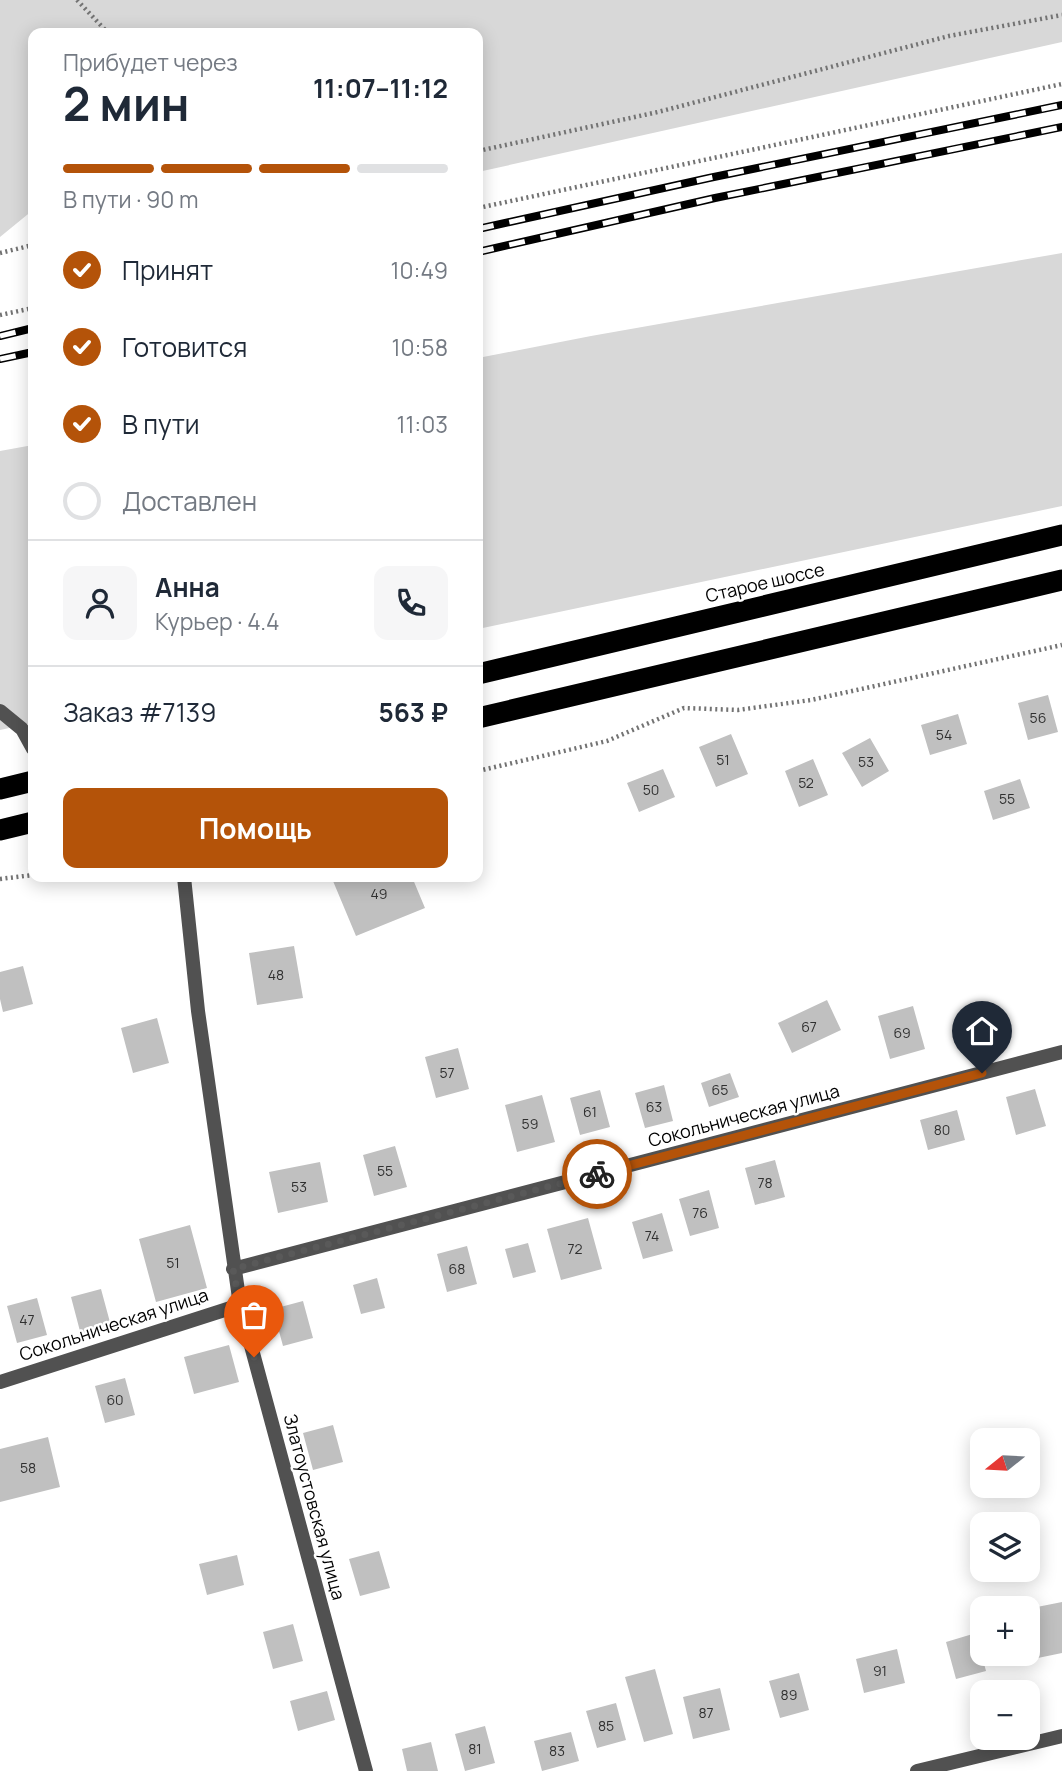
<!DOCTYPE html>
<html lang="ru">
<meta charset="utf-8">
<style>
:root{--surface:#fff;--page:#f6f6f7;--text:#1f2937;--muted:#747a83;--line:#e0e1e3;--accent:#b45309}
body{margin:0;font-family:Manrope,sans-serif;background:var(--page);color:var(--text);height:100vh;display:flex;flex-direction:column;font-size:26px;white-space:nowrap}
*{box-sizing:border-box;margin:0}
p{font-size:23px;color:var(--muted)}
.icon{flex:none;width:38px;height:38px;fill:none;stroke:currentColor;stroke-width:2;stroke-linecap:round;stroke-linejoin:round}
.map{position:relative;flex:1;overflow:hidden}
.panel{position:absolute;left:28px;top:28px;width:455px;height:854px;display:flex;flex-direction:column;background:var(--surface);border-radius:14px;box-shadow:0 4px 18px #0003}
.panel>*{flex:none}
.needle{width:46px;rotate:252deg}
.controls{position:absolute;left:970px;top:1428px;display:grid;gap:14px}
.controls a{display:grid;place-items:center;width:70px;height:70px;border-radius:14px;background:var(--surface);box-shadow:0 4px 18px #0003;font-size:35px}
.pin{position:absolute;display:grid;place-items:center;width:60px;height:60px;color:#fff;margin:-72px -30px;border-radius:50% 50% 50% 0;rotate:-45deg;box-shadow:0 0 7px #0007}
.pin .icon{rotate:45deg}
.courier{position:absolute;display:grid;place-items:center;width:70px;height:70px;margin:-35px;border:5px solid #b45309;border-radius:50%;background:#fff;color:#222;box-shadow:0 2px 9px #0007}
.headline em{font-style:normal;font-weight:700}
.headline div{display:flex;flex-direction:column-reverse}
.headline{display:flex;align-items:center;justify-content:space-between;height:119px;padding:0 35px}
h1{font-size:46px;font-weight:700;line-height:52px}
.bar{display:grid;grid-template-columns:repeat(4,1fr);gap:10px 7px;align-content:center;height:84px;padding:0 35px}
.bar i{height:9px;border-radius:5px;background:var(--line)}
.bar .current{background:var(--accent)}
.bar p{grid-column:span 4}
.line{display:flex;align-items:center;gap:18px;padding:0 35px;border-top:2px solid var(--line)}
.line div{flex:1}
.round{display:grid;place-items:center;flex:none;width:74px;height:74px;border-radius:14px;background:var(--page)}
ol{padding:0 35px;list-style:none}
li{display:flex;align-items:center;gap:21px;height:77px}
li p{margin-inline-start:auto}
li .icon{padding:7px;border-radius:50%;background:var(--accent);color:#fff;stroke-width:4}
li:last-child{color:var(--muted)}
li i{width:38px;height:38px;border:4px solid var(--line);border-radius:50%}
.primary-button{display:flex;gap:14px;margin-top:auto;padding:14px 35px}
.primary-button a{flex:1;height:80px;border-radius:14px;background:var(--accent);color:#fff;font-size:28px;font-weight:700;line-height:80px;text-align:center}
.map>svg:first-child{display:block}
.green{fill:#d8d8d8}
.building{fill:#c0c0c0}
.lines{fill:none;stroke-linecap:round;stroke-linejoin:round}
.path{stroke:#737373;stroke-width:4.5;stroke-dasharray:2 3.5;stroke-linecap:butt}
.lane{stroke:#515151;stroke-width:14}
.street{stroke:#515151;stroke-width:14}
.highway{stroke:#000;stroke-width:21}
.rail-casing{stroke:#000;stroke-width:8}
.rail{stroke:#fff;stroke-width:5;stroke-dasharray:16;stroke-linecap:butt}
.done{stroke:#595959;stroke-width:7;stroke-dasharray:0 12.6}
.route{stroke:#b45309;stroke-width:9}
.labels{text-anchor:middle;stroke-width:5;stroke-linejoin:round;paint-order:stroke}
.number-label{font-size:14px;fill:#303030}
.street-label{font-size:18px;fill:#000;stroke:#fff}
</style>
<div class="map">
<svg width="1062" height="1771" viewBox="0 0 1062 1771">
<rect width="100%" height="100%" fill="#fff"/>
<!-- green -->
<path class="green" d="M0 0H1062V42L478 172V33H33V210L0 237Z
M1062 253V506L478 629V358L591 336Z
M33 445V723L0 730V451Z"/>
<!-- building -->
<path class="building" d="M1048 695 1058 732 1028 740 1018 703Z
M958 714 967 744 930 755 921 725Z
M731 734 748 774 716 787 699 747Z
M870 738 889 771 862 787 842 753Z
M813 759 828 795 799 807 785 771Z
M663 769 675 797 639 812 627 783Z
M1020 779 1030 808 993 820 984 791Z
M343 877H412L425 908 356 936 333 881Z
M294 946 303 998 257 1005 249 953Z
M23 966 33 1004 3 1012 0 999V972Z
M827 1000 841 1030 792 1053 778 1023Z
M913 1006 925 1049 890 1059 878 1016Z
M157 1018 169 1063 133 1073 121 1028Z
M458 1048 469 1089 436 1098 425 1057Z
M730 1073 739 1097 709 1107 701 1083Z
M664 1085 673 1121 645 1128 635 1093Z
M1035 1089 1046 1126 1016 1135 1006 1097Z
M600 1090 610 1127 580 1135 570 1098Z
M542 1095 555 1142 517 1152 505 1105Z
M957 1110 965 1140 928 1150 920 1120Z
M395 1146 407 1187 374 1196 363 1155Z
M775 1160 785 1197 755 1205 745 1168Z
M320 1162 328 1202 278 1213 269 1172Z
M709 1190 719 1228 690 1236 679 1199Z
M662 1213 673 1251 643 1259 632 1222Z
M588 1218 602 1269 561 1280 547 1229Z
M190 1225 207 1288 156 1302 139 1239Z
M528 1243 536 1272 513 1278 505 1249Z
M467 1246 477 1284 447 1292 437 1254Z
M377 1278 385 1308 361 1314 353 1285Z
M101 1289 111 1326 81 1335 71 1297Z
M37 1298 47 1335 17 1343 7 1306Z
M303 1301 313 1338 283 1346 273 1309Z
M229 1345 239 1382 194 1394 184 1357Z
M125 1378 135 1415 105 1423 95 1386Z
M333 1425 343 1462 313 1470 303 1433Z
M48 1437 60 1487 0 1502V1449Z
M379 1551 390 1588 360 1596 349 1559Z
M237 1555 244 1585 207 1595 199 1564Z
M1062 1602V1653L1033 1659 1027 1633V1609Z
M293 1624 303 1661 273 1669 263 1632Z
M976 1633 986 1671 956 1679 946 1642Z
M897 1649 905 1683 864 1693 856 1659Z
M655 1669 673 1734 644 1742 625 1677Z
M799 1673 809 1710 780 1718 769 1681Z
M720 1688 730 1730 693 1739 683 1697Z
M327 1691 335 1720 298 1731 290 1701Z
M616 1703 626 1740 597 1748 586 1711Z
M485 1726 495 1763 465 1771 455 1734Z
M571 1732 579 1761 542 1771 534 1741Z
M431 1742 438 1771H407L402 1749Z"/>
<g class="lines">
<!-- path -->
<path class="path" d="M77 0 108 33
M478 151 658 112 949 36 1062 15
M478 208 1062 84
M0 253 33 245
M0 315 33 308
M478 771 607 741 684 708 738 710 811 700 1062 645
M0 879 33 875"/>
<!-- lane -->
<path class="lane" d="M0 711 22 729 33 749"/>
<!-- street -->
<path class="street" d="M184 877 198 1011 240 1305 366 1771
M233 1269 1062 1052
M0 1382 240 1305
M917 1771 1062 1736"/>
<!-- highway -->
<path class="highway" d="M478 674 1062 535
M478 718 1062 580
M0 789 33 781
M0 830 33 822"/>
<!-- rail casing -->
<g class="rail-casing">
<path id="rail" d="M478 229 709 178 1062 105
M478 252 715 198 1062 127
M0 336 33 328
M0 359 33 352"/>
</g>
<!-- rail -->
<use href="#rail" class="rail"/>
</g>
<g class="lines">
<!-- done -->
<path class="done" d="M254 1357 240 1305 233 1269 597 1174"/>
<!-- route -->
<path class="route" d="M597 1174 982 1073"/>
</g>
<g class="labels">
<!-- number labels -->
<g class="number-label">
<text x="1038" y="723">56</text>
<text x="944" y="740">54</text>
<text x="723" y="765">51</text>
<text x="866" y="767">53</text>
<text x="806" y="788">52</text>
<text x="651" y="795">50</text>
<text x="1007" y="804">55</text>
<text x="379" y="899">49</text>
<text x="276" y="980">48</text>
<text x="809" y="1032">67</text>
<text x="902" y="1038">69</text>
<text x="447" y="1078">57</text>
<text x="720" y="1095">65</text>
<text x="654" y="1112">63</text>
<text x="590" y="1117">61</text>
<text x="530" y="1129">59</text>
<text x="942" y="1135">80</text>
<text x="385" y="1176">55</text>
<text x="765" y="1188">78</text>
<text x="299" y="1192">53</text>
<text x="700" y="1218">76</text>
<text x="652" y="1241">74</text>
<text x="575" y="1254">72</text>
<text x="173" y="1268">51</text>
<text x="457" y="1274">68</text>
<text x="27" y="1325">47</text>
<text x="115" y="1405">60</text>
<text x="28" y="1473">58</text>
<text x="880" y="1676">91</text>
<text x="789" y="1700">89</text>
<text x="706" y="1718">87</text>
<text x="606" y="1731">85</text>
<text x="475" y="1754">81</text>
<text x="557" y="1756">83</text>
</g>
<!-- street labels -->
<g class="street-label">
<text transform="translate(765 583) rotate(-13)" y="6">Старое шоссе</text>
<text transform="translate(744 1116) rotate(-15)" y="6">Сокольническая улица</text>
<text transform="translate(114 1325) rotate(-18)" y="6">Сокольническая улица</text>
<text transform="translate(314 1507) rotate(75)" y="6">Златоустовская улица</text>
</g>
</g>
</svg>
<div class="controls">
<a><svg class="needle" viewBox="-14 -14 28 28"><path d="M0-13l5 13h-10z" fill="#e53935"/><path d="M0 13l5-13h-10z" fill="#747a83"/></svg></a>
<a><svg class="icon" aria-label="layers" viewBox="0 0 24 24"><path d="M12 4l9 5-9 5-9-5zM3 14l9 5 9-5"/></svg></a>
<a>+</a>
<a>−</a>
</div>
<div class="pin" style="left:254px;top:1357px;background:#ea580c"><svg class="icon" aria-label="bag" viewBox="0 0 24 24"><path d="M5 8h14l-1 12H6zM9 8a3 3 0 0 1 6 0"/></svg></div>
<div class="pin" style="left:982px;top:1073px;background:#1f2937"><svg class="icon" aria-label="home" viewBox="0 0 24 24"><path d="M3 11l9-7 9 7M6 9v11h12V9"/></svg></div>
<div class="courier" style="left:597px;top:1174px"><svg class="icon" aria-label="bike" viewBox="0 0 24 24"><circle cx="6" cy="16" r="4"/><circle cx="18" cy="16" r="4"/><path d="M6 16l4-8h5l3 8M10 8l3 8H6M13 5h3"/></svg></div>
<section class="panel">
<div class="headline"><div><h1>2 мин</h1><p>Прибудет через</p></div><em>11:07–11:12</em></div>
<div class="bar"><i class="current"></i><i class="current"></i><i class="current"></i><i></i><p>В пути · 90 m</p></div>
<ol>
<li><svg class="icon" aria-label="check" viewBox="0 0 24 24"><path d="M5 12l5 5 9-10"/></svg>Принят<p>10:49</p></li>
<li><svg class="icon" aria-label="check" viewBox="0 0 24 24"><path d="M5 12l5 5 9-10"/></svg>Готовится<p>10:58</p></li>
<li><svg class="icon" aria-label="check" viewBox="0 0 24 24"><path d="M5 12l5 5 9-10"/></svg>В пути<p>11:03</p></li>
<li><i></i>Доставлен</li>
</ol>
<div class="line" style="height:126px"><a class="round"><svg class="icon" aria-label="person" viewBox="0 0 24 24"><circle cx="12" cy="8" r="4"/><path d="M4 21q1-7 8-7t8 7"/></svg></a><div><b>Анна</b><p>Курьер · 4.4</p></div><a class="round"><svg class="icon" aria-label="phone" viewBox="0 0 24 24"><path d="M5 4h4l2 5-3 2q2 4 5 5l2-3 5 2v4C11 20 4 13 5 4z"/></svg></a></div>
<div class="line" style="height:91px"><div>Заказ #7139</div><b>563 ₽</b></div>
<div class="primary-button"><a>Помощь</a></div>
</section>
</div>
